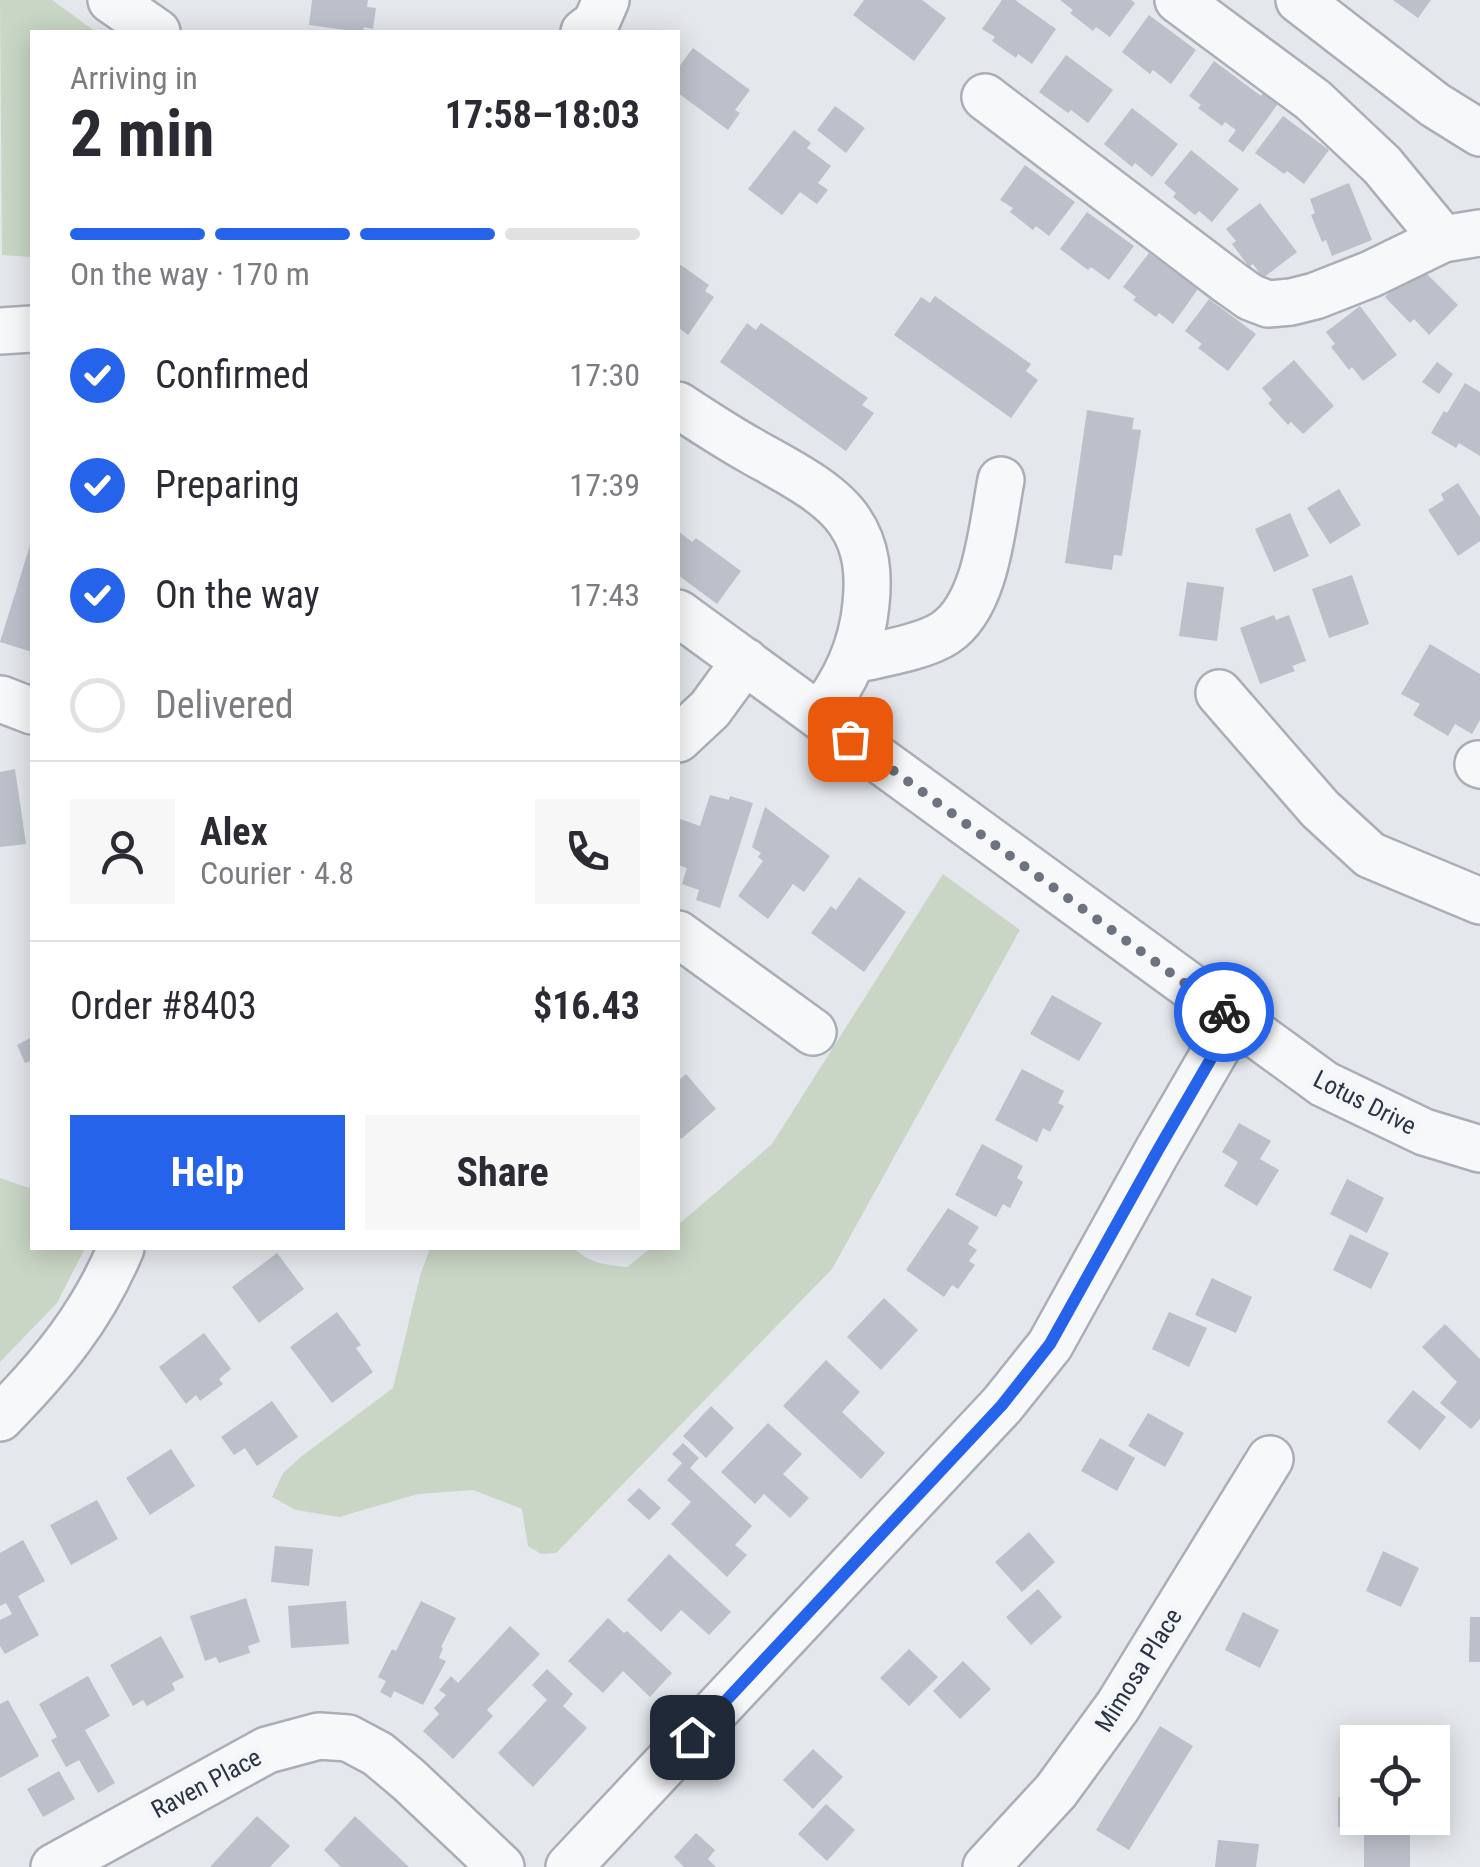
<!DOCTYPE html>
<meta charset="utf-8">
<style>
:root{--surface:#fff;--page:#f7f7f7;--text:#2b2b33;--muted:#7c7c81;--line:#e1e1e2;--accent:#2563eb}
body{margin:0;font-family:"Roboto Condensed",sans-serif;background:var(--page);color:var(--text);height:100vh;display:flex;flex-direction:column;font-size:38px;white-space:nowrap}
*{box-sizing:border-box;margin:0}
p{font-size:32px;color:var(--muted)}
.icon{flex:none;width:55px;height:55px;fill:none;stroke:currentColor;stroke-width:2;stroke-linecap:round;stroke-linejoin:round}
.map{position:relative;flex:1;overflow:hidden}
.drawer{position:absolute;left:30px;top:30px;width:650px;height:1220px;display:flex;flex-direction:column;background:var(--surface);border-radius:0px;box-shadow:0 5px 25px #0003}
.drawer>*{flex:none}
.fabs{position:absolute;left:1340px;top:1725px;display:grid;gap:20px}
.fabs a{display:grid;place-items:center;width:110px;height:110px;border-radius:0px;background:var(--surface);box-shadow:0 5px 25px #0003;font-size:50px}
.pin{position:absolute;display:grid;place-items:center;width:85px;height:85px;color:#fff;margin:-42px;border-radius:20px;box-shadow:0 5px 15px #0006}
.courier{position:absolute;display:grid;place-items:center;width:100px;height:100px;margin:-50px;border:8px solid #2563eb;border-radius:50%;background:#fff;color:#222;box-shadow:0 2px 12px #0007}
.overview em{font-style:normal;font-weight:700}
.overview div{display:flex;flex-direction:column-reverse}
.overview{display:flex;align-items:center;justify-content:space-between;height:170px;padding:0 40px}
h1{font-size:65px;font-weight:700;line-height:75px}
.bar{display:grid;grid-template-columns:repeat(4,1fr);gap:15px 10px;align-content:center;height:120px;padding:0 40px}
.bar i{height:12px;border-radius:8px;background:var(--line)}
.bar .current{background:var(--accent)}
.bar p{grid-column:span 4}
.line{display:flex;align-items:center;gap:25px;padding:0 40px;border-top:2px solid var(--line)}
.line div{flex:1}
.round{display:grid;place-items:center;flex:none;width:105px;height:105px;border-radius:0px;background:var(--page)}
ol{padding:0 40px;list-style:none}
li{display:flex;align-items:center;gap:30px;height:110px}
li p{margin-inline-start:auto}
li .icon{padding:10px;border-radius:50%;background:var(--accent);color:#fff;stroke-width:4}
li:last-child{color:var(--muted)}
li i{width:55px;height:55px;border:5px solid var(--line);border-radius:50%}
.primary-button{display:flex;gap:20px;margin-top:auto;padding:20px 40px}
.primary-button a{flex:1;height:115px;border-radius:0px;background:var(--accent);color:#fff;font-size:40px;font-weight:700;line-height:115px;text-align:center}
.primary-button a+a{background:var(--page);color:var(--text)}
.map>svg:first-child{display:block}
.green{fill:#c9d6c5}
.building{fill:#bbc0ca}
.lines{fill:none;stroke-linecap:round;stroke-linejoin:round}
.minor-casing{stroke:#a9aeb7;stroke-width:50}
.minor{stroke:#f7f8fa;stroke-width:45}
.done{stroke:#6c737f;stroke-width:10;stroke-dasharray:0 18}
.route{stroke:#2563eb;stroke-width:12}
.labels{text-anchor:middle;stroke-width:10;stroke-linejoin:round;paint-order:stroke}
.street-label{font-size:25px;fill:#2b3445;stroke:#f4f6f9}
</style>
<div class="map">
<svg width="1480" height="1867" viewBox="0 0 1480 1867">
<rect width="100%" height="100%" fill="#e4e7ec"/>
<!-- green -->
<path class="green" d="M0 0H52L96 32H32V257L2 255Z
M943 874 1020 930 832 1269 556 1553 541 1554 528 1546 522 1509 473 1490 418 1494 339 1517 296 1510 272 1497 283 1473 302 1456 393 1388 420 1276 430 1248H574C588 1263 606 1265 627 1267L651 1248H678V1225L772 1144Z
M0 1178 32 1189V1248H85L57 1303 0 1362Z"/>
<!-- building -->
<path class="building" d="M312 0H368L367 7 376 8 373 29 364 27 363 32H360L309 25Z
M864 0H922L946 18 914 61 853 15Z
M1002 0H1015L1056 29 1032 64 1018 54 1016 58 992 41 995 37 982 29Z
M1060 0H1131L1135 3 1110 37 1096 27 1093 31 1070 13 1073 10Z
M1393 0H1431L1418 18Z
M1149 15 1196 50 1171 84 1153 70 1150 74 1122 52Z
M693 48 750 90 735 110 740 113 728 130 678 93V68Z
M1066 55 1113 90 1088 123 1071 110 1068 113 1039 92Z
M1214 61 1261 96 1265 90 1280 101 1243 152 1228 141 1236 130 1225 122 1222 126 1198 108 1201 105 1189 96Z
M835 106 865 128 846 153 817 130Z
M1132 108 1178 144 1152 177 1135 163 1132 167 1104 144Z
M1283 116 1329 150 1304 184 1287 171 1284 174 1255 153Z
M794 130 811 143 807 148 831 166 818 183 828 190 817 204 800 192 782 215 748 189Z
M1191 150 1239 189 1212 222 1199 211 1195 215 1173 197 1176 193 1164 183Z
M1025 165 1075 202 1049 236 1036 226 1033 230 1010 212 1013 208 1000 200Z
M1349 183 1372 240 1332 256 1326 240 1322 242 1311 215 1315 213 1310 199Z
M1260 203 1297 252 1263 278 1253 264 1249 267 1232 244 1236 241 1226 229Z
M1087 212 1134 246 1109 280 1091 267 1088 270 1060 249Z
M1149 253 1198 289 1173 324 1159 313 1156 317 1133 300 1136 297 1123 287Z
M678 263 709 285 705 291 714 297 688 335 678 327Z
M1417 264 1458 305 1429 335 1414 319 1410 323 1385 297Z
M935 296 1031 364 1026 371 1038 380 1011 418 894 335 921 297 930 303Z
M1209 299 1256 334 1228 371 1198 348 1202 344 1185 331Z
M1360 306 1397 355 1363 381 1352 367 1349 370 1331 347 1335 344 1326 332Z
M747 323 756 330 761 323 868 398 862 405 874 413 846 451 720 362Z
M1294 360 1334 406 1303 434 1291 422 1288 425 1268 403 1272 400 1262 388Z
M1437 362 1453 374 1439 394 1422 382Z
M1465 383 1480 392V456L1459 443 1456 448 1431 433 1444 411 1447 413Z
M1087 410 1134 418 1132 429 1141 430 1122 556 1114 555 1112 570 1065 563Z
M1458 483 1480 517V541L1458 556 1428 510 1444 500 1441 494Z
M1339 489 1361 525 1330 544 1307 508Z
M1290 513 1309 556 1274 572 1255 529Z
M678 531 692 542 696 538 741 571 717 604 678 575Z
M32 539V652L0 642Z
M1352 575 1369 624 1329 638 1312 589Z
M1187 582 1224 587 1217 641 1179 636Z
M1274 615 1276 620 1289 615 1306 661 1292 666 1295 671 1260 684 1240 628Z
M1430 644 1480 674V720L1472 734 1455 724 1448 736 1413 715 1420 704 1401 694Z
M15 769 26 844 0 847V772Z
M710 795 729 800 730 796 753 803 720 908 696 900 699 890 682 884 687 868 678 865V828L680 819 700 826Z
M765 807 830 856 804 892 793 884 768 919 738 896 763 861 758 857 761 853 752 847Z
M859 877 906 912 864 972 811 933 831 906 836 910Z
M1052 995 1102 1023 1079 1061 1030 1034Z
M32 1037V1066L30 1061 25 1063 17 1045Z
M1022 1069 1064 1091 1058 1103 1064 1106 1050 1132 1043 1128 1037 1142 995 1120Z
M686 1074 716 1109 681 1139 678 1135V1081Z
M1239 1123 1271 1141 1260 1159 1279 1170 1257 1206 1224 1186 1238 1162 1222 1152Z
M982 1144 1023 1166 1017 1178 1023 1182 1010 1208 1003 1204 996 1217 955 1195Z
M1347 1179 1384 1198 1367 1233 1330 1214Z
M948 1208 979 1227 968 1244 977 1250 969 1261 975 1265 958 1289 952 1285 944 1297 906 1270Z
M1350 1234 1389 1253 1371 1289 1333 1270Z
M277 1253 304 1289 259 1323 232 1287Z
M1212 1278 1252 1297 1236 1333 1195 1315Z
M884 1298 918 1330 881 1370 847 1337Z
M337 1312 361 1345 356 1348 373 1372 332 1403 290 1347Z
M1169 1312 1207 1328 1189 1367 1152 1349Z
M1445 1324 1480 1359V1419L1471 1429 1440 1403 1457 1382 1422 1347Z
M204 1333 231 1369 219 1379 223 1384 200 1401 196 1395 186 1404 159 1367Z
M826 1360 860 1392 842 1412 885 1453 861 1479 783 1406Z
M1413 1390 1446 1417 1420 1450 1387 1422Z
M272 1401 298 1437 257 1466 245 1448 234 1455 221 1437Z
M711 1406 734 1428 706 1458 683 1436Z
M1148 1413 1184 1433 1165 1467 1128 1446Z
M768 1423 802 1454 783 1474 809 1498 790 1518 764 1494 755 1504 721 1472Z
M1100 1438 1135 1458 1117 1491 1081 1471Z
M683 1443 699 1458 690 1468 752 1526 735 1545 747 1555 727 1577 671 1524 691 1502 667 1480 682 1463 672 1454Z
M171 1449 195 1486 150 1515 126 1478Z
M639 1488 661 1508 649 1520 627 1500Z
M97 1500 118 1539 71 1565 50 1525Z
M1029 1532 1055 1562 1022 1592 995 1562Z
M23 1540 45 1581 18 1596 39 1635 5 1654 0 1646V1620L12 1614 6 1603 0 1606V1553Z
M275 1546 313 1549 309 1586 271 1582Z
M1383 1551 1419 1568 1401 1607 1366 1591Z
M669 1554 731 1612 709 1635 681 1610 661 1632 627 1600Z
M1038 1589 1062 1617 1031 1645 1006 1617Z
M246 1598 260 1642 248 1646 250 1653 219 1663 216 1657 205 1661 190 1616Z
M346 1601 349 1644 291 1648 288 1606Z
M421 1601 456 1618 441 1647 443 1648 439 1658 446 1661 423 1705 394 1691 391 1698 380 1692 386 1681 378 1677 392 1649 396 1651Z
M1243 1612 1279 1630 1260 1668 1225 1650Z
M1470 1617H1480V1662H1469Z
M608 1618 624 1633 627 1631 672 1673 650 1697 623 1671 603 1693 568 1661Z
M510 1626 540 1654 487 1710 493 1716 453 1759 423 1731 439 1714 434 1708 446 1695 439 1690 451 1676 458 1683Z
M161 1636 184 1677 172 1683 175 1690 147 1706 143 1700 133 1706 110 1665Z
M909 1649 938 1677 909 1706 880 1678Z
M963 1661 991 1689 960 1719 933 1691Z
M547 1669 573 1694 563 1706 587 1728 533 1787 498 1753 547 1700 532 1685Z
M88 1676 110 1716 85 1730 115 1783 98 1793 79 1760 66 1767 51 1740 57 1737 39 1704Z
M8 1700 39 1756 0 1778V1704Z
M1160 1726 1193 1746 1129 1850 1096 1830Z
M1372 1736H1417V1742H1372Z
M813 1749 843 1777 813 1809 783 1780Z
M59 1771 75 1799 43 1817 27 1789Z
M1338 1797H1358V1818H1432V1804H1448V1828H1410V1867H1364V1828L1338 1827Z
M826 1804 855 1830 827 1861 798 1834Z
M257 1816 290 1846 270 1867H210Z
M355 1816 409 1867H341L324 1850Z
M696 1833 715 1850 708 1859 716 1867H684L674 1857Z
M1218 1840 1259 1844 1256 1867H1215Z"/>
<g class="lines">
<!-- minor casing -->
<g class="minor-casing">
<path id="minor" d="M111 0 157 32
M1178 0 1313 100 1382 165 1443 239
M1299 0 1435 105 1480 133
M584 32 596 23 606 0
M985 97 1229 282 1250 297 1268 304 1291 302 1315 296 1371 274 1443 239 1480 233
M0 331 32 329
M678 405C701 420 725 436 750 450 781 468 830 491 850 522 867 547 869 575 866 604 862 647 845 682 819 716
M678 613 1324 1084 1424 1132 1480 1149
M854 660C880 654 924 647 945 633 987 605 992 526 1001 480
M1219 693 1320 809 1370 855 1480 901
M1 699 32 711
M678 739 710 709 745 661
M1478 764 1480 765
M678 934 813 1032
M0 1418C52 1365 92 1317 121 1248
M54 1867 267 1750 319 1736 348 1738 378 1754 409 1780 501 1867
M569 1867 1002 1405 1050 1345 1158 1150 1234 1019
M986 1867 1056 1791 1118 1706 1270 1459"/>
</g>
<!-- minor -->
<use href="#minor" class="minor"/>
</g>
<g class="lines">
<!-- done -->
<path class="done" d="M850 739 1224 1012"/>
<!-- route -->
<path class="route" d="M692 1737 1002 1405 1050 1344 1158 1150 1234 1019 1224 1012"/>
</g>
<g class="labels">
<!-- street labels -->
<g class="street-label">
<text transform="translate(1365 1102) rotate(27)" y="9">Lotus Drive</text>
<text transform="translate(1138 1670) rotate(-58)" y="9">Mimosa Place</text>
<text transform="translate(206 1783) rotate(-28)" y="9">Raven Place</text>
</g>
</g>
</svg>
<div class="fabs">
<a><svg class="icon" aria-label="locate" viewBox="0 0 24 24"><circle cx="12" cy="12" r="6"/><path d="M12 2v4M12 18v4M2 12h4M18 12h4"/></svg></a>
</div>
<div class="pin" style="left:850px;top:739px;background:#ea580c"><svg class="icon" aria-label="bag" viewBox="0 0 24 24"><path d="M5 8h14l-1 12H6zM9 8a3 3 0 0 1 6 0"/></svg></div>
<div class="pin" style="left:692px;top:1737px;background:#1f2937"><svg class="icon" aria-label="home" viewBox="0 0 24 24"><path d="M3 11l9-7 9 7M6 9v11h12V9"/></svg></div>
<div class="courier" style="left:1224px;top:1012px"><svg class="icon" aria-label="bike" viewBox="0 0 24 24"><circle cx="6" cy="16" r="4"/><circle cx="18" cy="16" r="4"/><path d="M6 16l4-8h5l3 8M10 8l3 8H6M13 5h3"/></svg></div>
<section class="drawer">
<div class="overview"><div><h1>2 min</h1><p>Arriving in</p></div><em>17:58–18:03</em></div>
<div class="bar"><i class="current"></i><i class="current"></i><i class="current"></i><i></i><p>On the way · 170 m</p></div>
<ol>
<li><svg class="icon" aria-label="check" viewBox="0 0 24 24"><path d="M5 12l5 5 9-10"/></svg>Confirmed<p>17:30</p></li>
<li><svg class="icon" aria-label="check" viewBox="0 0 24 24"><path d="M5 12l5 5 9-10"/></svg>Preparing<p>17:39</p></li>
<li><svg class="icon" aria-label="check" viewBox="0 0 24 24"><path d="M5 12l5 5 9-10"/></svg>On the way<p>17:43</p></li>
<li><i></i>Delivered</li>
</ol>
<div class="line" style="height:180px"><a class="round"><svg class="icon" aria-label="person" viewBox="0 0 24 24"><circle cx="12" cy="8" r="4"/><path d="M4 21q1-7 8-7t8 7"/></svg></a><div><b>Alex</b><p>Courier · 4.8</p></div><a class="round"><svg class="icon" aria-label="phone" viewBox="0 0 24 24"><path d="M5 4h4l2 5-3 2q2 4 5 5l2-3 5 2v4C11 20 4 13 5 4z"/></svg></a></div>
<div class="line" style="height:130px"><div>Order #8403</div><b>$16.43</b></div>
<div class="primary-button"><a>Help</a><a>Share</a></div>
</section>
</div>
